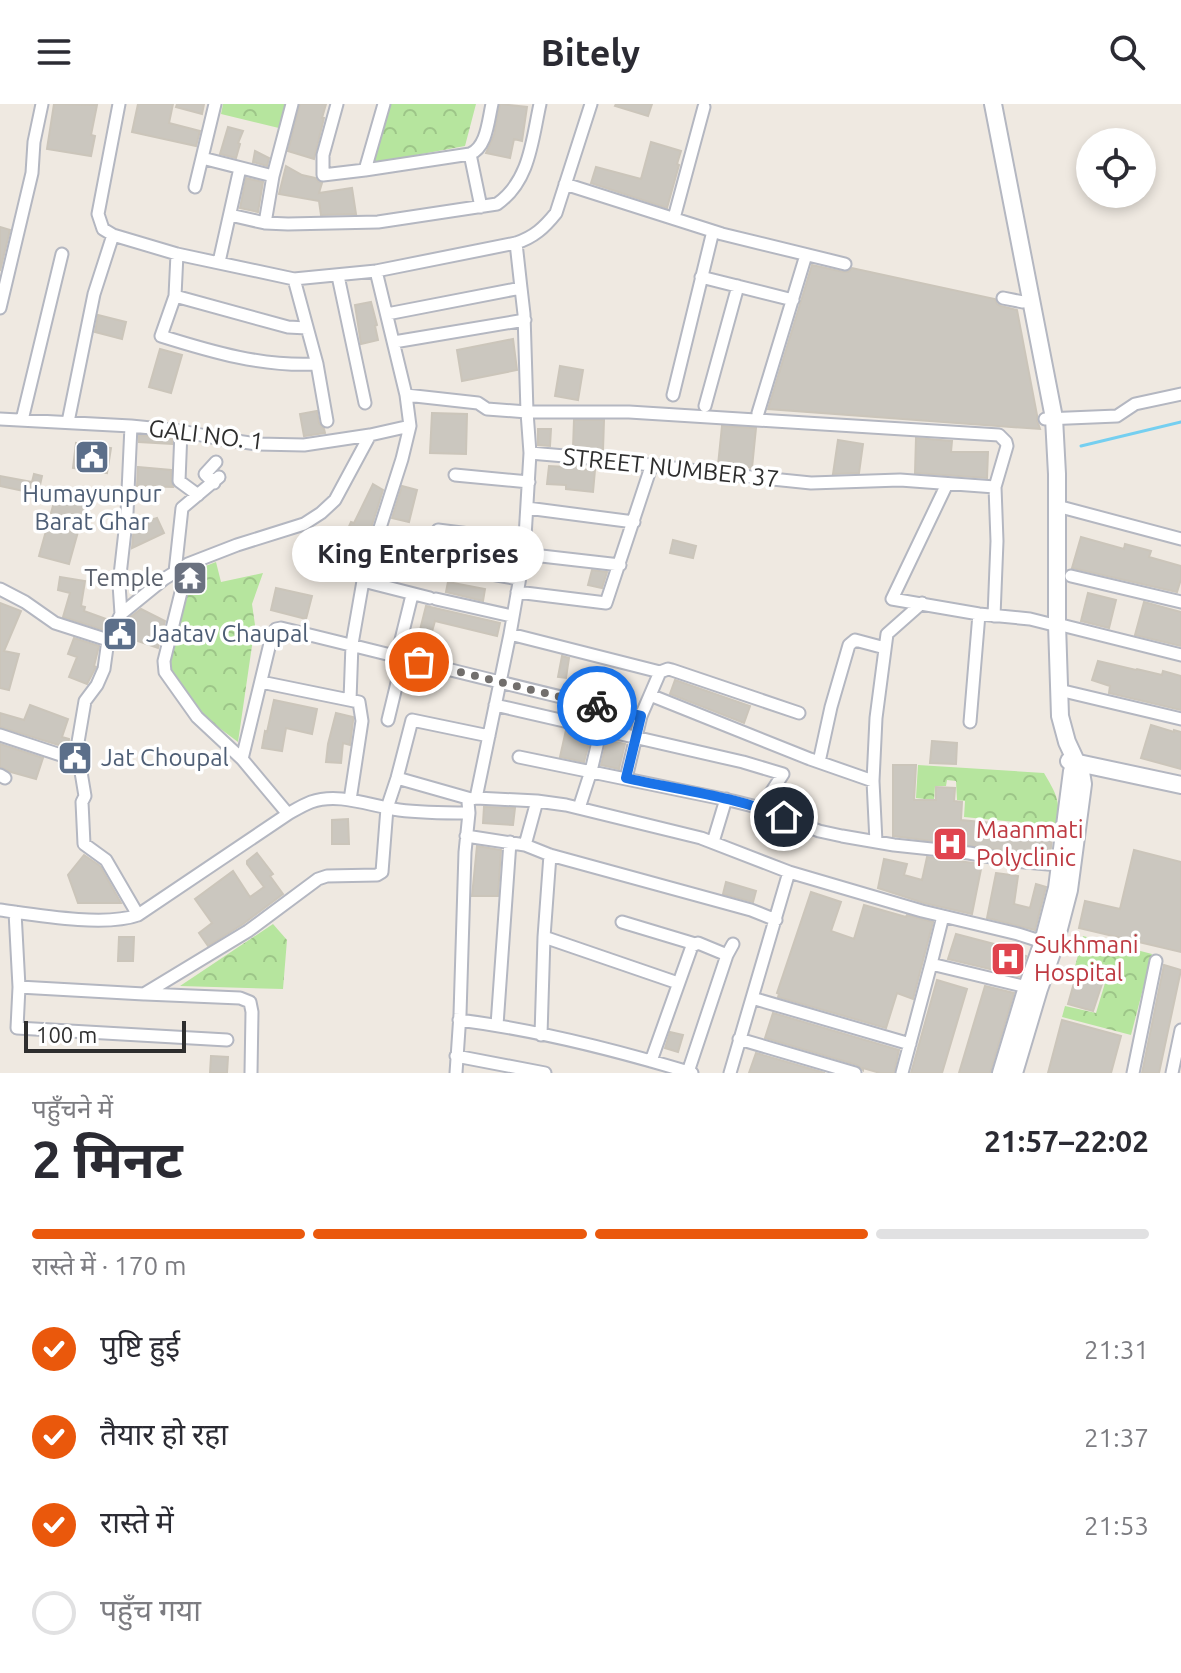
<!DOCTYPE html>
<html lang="hi">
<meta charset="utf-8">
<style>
:root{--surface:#fff;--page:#f2f2f3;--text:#2b2b33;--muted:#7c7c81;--line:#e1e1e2;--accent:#ea580c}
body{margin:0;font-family:Ubuntu,"Noto Sans Devanagari",sans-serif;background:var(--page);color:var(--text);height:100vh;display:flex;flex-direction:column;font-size:30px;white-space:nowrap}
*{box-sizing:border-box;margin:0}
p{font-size:26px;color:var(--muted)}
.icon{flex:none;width:44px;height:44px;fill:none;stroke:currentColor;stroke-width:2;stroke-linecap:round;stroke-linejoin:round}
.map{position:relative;height:969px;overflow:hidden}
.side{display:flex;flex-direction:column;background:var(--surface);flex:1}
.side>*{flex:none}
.buttons{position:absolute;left:1076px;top:24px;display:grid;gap:16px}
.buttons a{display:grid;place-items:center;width:80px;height:80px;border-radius:50%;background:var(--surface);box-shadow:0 4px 12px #0003;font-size:40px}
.scale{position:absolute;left:24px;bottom:20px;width:162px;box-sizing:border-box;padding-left:8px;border:4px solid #2e2e2e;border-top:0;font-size:22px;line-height:28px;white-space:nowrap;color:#2e2e2e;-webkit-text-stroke:6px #fff;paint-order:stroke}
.pin{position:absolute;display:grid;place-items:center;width:68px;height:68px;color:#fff;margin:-34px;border:4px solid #fff;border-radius:50%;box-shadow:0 2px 8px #0007}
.courier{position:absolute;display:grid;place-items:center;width:80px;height:80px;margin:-40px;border:6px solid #1a73e8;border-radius:50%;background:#fff;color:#222;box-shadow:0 2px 10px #0007}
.bubble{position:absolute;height:56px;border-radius:28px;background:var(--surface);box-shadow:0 4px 12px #0003;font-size:26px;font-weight:700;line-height:56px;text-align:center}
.summary em{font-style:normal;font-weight:700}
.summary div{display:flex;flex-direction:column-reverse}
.summary{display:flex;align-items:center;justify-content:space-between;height:136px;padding:0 32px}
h1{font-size:52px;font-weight:700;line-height:60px}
.bar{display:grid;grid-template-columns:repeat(4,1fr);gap:12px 8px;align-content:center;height:96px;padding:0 32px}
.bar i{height:10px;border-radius:6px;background:var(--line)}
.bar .current{background:var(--accent)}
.bar p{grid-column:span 4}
ol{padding:0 32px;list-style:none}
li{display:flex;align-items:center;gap:24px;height:88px}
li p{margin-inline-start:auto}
li .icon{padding:8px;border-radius:50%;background:var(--accent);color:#fff;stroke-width:4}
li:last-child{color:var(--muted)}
li i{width:44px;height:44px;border:4px solid var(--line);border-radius:50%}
header{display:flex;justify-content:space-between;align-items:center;height:104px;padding:0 32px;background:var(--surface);font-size:36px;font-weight:700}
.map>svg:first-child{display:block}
.forest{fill:url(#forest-crowns)}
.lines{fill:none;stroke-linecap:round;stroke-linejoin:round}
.stream{stroke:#75cff0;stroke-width:3}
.building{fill:#cbc7bf;stroke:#cbc5ba;stroke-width:2}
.street-casing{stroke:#b4b7c1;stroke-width:15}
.secondary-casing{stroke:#b4b7c1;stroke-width:20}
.street{stroke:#fff;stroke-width:11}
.secondary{stroke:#fff;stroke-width:16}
.done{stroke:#726f6d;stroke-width:8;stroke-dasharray:0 14.4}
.route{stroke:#1a73e8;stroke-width:10}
.labels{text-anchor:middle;stroke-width:7;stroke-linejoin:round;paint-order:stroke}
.street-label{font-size:24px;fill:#2e2e2e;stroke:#fff}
.service-label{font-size:24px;fill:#4e5e75;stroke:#fff;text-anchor:start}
.worship-label{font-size:24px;fill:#5b616d;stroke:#fff;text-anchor:end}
.health-label{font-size:24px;fill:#be3a42;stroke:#fff;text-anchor:start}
</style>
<header><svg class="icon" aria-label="menu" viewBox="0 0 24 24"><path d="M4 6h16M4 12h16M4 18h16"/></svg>Bitely<svg class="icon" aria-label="search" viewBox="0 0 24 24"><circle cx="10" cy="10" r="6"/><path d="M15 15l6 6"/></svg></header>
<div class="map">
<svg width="1181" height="969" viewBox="0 0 1181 969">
<defs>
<pattern id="forest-crowns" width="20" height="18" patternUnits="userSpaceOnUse" patternTransform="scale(2)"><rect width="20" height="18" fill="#b6e59e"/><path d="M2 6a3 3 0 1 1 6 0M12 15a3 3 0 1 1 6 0" fill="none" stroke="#9dc588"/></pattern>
</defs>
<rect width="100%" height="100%" fill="#efe9e1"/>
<!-- forest -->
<path class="forest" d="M223 0H289L283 25 221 10Z
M388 0H476L465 42 368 60Z
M216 458 221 478 263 469 252 500 255 521 238 638 202 611 172 569 169 553 190 468Z
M918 661 1044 669C1057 691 1060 696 1058 722L964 713 965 697 957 696 956 677 947 676 946 682H935L934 696 916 694Z
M273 820 287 836 283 885 180 882Z
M1083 832 1152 850 1131 931 1062 913 1065 902 1096 909 1105 879 1073 870Z"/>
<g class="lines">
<!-- stream -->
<path class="stream" d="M1081 342 1181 318"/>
</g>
<!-- building -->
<path class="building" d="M54 0 97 1 91 31 95 32 91 52 47 45Z
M138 0H173L169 19 200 27 196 42 132 28Z
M177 0H204L202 10 176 3Z
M300 0H326L322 14H324L314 55 288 47Z
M500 0 527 3 522 37 514 35 510 54 486 49 494 31Z
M616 0H652L648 12 615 2Z
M228 23 243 27 238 39 240 40 236 54 220 50Z
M651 38 681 47 677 60 679 61 667 104 591 79 596 63 641 75Z
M255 47 269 54 267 62 253 58Z
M286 62 302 71 315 74 319 78 322 79 319 89 352 84 356 110 321 111 319 97 279 90Z
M246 74 263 78 258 108 240 104Z
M0 123 10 126 0 167Z
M812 161 844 168H848L852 164 995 195 997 200 1001 202 1017 206 1037 311V316L1040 325 768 305Z
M371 198 377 221 375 222 378 236 361 240 355 201Z
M98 211 126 218 122 235 95 228Z
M513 235 517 266 462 277 457 246Z
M160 245 182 251 171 289 149 283Z
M560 262 583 266 578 296 555 292Z
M317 307 319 319 324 325 325 329 304 332 300 310Z
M432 309 467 310 466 350 430 349Z
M574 316H604L603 347 573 344Z
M722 322 756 324 752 364 718 361Z
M538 325H551L550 342 538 341Z
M139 331 172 335V340L139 338Z
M916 334 952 337 951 348H988L987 374 915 369Z
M838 336 863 340 859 369 833 370Z
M76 339 111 344 107 369 73 364Z
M568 361 579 362V365L595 366 593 388 566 385V381L547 380 549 362 567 363Z
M138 363 171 366V377L173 383 137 382Z
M34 370 42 372 38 390 0 382V372L32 378Z
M373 380 383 386 368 434 357 459 336 451 351 418 354 419Z
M402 382 417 386 409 418 392 414Z
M58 384 88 392 69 460 39 452Z
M157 414 164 429 132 444 134 421Z
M1081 433 1124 445 1125 440 1151 447 1149 453 1181 462V475L1177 488 1072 464Z
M673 436 696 442 693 454 670 449Z
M592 466 607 468 602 484 588 481Z
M60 473 85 477 81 502 85 503 84 507 109 516 104 526 63 513 70 489 58 486Z
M448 478 485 485 483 497 446 488Z
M276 484 312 492 306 515 271 506Z
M1088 489 1116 496 1109 524 1081 517Z
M1144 498 1181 508V542L1135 531Z
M0 499 21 507 4 547 19 550 9 586 0 584Z
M426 502 500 519 497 532 435 517 427 545 416 542Z
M141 505 165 517 158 544 120 531 128 515Z
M74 534 99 542 94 562 96 563 87 580 69 573 77 553 68 550Z
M562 552 569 554 566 574 558 573Z
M1098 557 1136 566 1137 565 1162 571 1163 567 1181 572V606L1109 589 1110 582 1092 576Z
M675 576 750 602 744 619 670 590Z
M274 596 317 605 312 630 286 624 282 647 262 644 265 627 267 628Z
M30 601 68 615 62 633 69 635 68 644 0 623V609L24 616Z
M336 609 353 613V617L350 641 343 639 341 659 326 658 328 640Z
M1151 621 1174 628V626L1181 628V665L1141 654Z
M566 626 591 632 584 658 560 653Z
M607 636 625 640 619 665 601 661Z
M932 637 957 639 956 660 930 659Z
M0 640 43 654 36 675 11 668 0 663Z
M893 661H916L914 696H936V683L955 684 954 697 962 698 961 716 1053 725 1050 752 893 732Z
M484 703 515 704 513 721 483 719Z
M348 715 349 740H332V716Z
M477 742 501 746 498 792H472Z
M1134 746 1181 758V848L1079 824 1085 797 1120 805Z
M257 749 273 770 270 772 283 790 243 820 208 842 199 829 212 819 195 795 233 767 250 793 264 783 247 760V757Z
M84 751 100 762 121 799H78L68 771Z
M927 753 982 760 972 810 924 799 878 784 884 755 907 760 904 771 922 776Z
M996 769 1018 772 1014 800 1030 804 1036 780 1046 783 1035 826 987 814Z
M726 778 756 787 753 798 723 790Z
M811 788 841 798 831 827 854 835 864 801 906 813 907 811 933 818 913 895 897 889 886 924 778 893 779 890 777 889Z
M956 830 998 841 1026 852 1019 872 948 855Z
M119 833H134L133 857H118Z
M1164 861 1181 866 1159 969H1142Z
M1076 872 1102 880 1093 907 1068 900Z
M937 876 967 885 942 969H911Z
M985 882 1014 889 990 969H959Z
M773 909 899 946 894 969H880L863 964V966L857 961 765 934Z
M1062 916 1121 932 1111 969H1048Z
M670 928 683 931 678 948 665 944Z
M756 949 825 969H749Z
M211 952 228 953 227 969H210Z"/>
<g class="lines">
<!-- street casing -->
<g class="street-casing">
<path id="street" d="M119 0 98 110 103 125 113 131 177 150 294 175 376 167 516 139C534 133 544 124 556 109L591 0
M337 0 323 51V71L365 66
M384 0 365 66 470 50C487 43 488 17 492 0
M470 50 481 103
M202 54 273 72
M565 80 722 130 845 160
M195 83 215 0
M230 111 265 119 288 120 378 118 497 100C530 77 532 36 540 0
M674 114 704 3
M265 119 273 72 292 0
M516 139 521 184
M177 150 175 192 161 232C212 248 263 263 317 260
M219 158 240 64
M338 172 365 299
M701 173 793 196
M294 175 317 260 327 317
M175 192 288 223 307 224
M1003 194 1023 198
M0 204 32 69 34 38 42 0
M387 210 521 184 524 210 527 308 530 349 524 450 510 530
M394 238 525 216
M406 291 478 299 487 305 527 308H629L999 331 1006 338 1007 342 995 383 997 437 994 512
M673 291 713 127
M705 302 738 182
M758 309 806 151
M0 315 131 322 181 327 216 334 257 340 304 341 370 331 410 322
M1045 315 1117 312 1135 300 1181 290
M22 316 62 150
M68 318 94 190 113 131
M131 322 127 409 119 480 121 510 108 536 104 565 97 581 85 597 77 644 85 692 82 698 84 740 106 756 138 811
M181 327 179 377 198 391
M530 349 611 356 713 369 811 379 900 376 995 383
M455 371 529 378
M214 379 205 370 216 358
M947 380 892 495 979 510 1030 515 1050 520
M1057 402 1181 435
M527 404 634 418
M438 426 525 437
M444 443 523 456
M372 449 519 475
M524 450 620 461
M188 460 164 557 165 568 197 613 242 655 288 710
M175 468 182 404 219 373
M1071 472 1181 498
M363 477 430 494
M0 485 25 498 55 519 108 536
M517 488 606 499 652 360
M436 495 512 512
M121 510 164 475 188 460 237 441 304 420 321 409 335 396 370 331
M1057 520 1181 551
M397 552 412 491
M261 578 359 598 362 617 350 696
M1059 586 1181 615
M650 591 810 655 873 677
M350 596 352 540 363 477 402 355 410 322 406 291 376 167
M495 601 743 658 783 670 761 704
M388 616 403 554
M970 618 979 510
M0 631 79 657
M519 653 733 697 761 704 819 727 842 732 894 741 969 749 1014 757 1059 761
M242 655 272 531 276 525 281 524C401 553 520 584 641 612
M819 658 831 603 849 541 855 536 885 544
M0 671 5 674
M397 674 471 695
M626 674 641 612 660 568 668 565 672 566 799 609
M476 694 510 530 660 568
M579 704 591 667 601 625
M469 709 468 698 471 695 476 694 537 697 566 701 701 734 789 768 922 807 1018 830 1043 838
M466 732 525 741 550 751 751 806 776 816
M713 738 726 695
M876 738 873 677 876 614 887 530 922 499
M525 741 537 697
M0 806C36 811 105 823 138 811L288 710C295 706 303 701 311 698 339 688 370 702 399 706 422 709 445 709 469 709L465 748 460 910 456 969
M15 808 19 883
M622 818 695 840
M544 833 678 879
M931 860 943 812
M145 890 240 894 250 898 252 908 251 969
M752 894 910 940
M459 916C538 926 616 946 692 969
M497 921 510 738
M541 931 544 833 550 751
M739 935 855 969
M227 936 17 924 19 883 144 890 248 827 318 775 327 772 377 771 382 768 387 704 397 674 412 616 489 632
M456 952 545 969
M651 957 692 842 698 839 727 851
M688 968 727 851 733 840
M730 969 789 768
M902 969 931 860 1027 883
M1133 969 1156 857
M1172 969 1181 926"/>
</g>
<!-- secondary casing -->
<g class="secondary-casing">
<path id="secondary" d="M993 0 1054 314 1057 370V520L1060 612 1067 638 1081 668 1083 680 1069 786 1055 840 1039 885 1014 969
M1069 657 1181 681
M1001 969 1027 883 1043 838 1057 784 1072 667"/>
</g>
<!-- street -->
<use href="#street" class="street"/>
<!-- secondary -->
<use href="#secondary" class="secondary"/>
</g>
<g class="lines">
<!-- done -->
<path class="done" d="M419 558 597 602"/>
<!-- route -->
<path class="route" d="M597 602 641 612 626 674C678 686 734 692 784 713"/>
</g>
<!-- icons -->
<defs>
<g id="civic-square" transform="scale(1.8)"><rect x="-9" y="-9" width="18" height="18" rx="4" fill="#5c6f8a" stroke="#fff"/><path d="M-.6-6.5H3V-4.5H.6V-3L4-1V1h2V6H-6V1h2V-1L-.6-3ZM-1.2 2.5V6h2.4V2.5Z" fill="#fff"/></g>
<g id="temple-square" transform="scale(1.8)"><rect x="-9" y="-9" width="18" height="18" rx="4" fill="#6b7280" stroke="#fff"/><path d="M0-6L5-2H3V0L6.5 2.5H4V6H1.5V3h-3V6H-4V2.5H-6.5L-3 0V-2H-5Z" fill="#fff"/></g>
<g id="hospital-square" transform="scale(1.8)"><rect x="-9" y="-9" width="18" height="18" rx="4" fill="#e0444e" stroke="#fff"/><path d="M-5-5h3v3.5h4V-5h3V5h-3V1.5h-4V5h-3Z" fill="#fff"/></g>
</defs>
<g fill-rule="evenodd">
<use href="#civic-square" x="92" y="353"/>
<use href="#temple-square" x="190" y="474"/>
<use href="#civic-square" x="120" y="530"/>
<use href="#civic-square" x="75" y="654"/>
<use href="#hospital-square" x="950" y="740"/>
<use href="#hospital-square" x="1008" y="855"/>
</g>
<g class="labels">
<!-- street labels -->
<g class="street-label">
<text transform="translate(206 331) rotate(7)" y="8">GALI NO. 1</text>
<text transform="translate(671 364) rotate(6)" y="8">STREET NUMBER 37</text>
</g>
<!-- service labels -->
<g class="service-label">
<text x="92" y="398" text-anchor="middle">Humayunpur<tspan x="92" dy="28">Barat Ghar</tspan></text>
<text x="146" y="538">Jaatav Chaupal</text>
<text x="101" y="662">Jat Choupal</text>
</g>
<!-- worship labels -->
<g class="worship-label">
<text x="164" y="482">Temple</text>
</g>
<!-- health labels -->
<g class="health-label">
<text x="976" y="734">Maanmati<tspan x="976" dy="28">Polyclinic</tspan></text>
<text x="1034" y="849">Sukhmani<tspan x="1034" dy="28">Hospital</tspan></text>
</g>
</g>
</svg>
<div class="buttons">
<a><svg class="icon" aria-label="locate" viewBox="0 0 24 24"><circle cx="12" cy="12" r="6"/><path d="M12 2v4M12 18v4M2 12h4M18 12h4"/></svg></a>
</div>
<div class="scale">100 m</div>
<div class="pin" style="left:419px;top:558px;background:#ea580c"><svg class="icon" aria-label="bag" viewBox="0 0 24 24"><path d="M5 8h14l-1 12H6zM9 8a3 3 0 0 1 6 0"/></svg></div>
<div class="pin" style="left:784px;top:713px;background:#1f2937"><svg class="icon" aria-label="home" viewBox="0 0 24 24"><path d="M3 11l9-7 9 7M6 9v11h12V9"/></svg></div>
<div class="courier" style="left:597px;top:602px"><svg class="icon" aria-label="bike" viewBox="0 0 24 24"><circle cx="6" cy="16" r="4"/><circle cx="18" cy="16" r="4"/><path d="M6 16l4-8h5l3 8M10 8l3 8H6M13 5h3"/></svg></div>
<div class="bubble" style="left:292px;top:422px;width:252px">King Enterprises</div>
</div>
<section class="side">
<div class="summary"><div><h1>2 मिनट</h1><p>पहुँचने में</p></div><em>21:57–22:02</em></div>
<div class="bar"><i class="current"></i><i class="current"></i><i class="current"></i><i></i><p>रास्ते में · 170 m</p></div>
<ol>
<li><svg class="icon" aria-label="check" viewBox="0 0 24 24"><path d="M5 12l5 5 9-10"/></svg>पुष्टि हुई<p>21:31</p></li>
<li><svg class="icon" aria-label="check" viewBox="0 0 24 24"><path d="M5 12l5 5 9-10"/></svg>तैयार हो रहा<p>21:37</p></li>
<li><svg class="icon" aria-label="check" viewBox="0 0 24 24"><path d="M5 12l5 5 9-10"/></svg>रास्ते में<p>21:53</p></li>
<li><i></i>पहुँच गया</li>
</ol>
</section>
